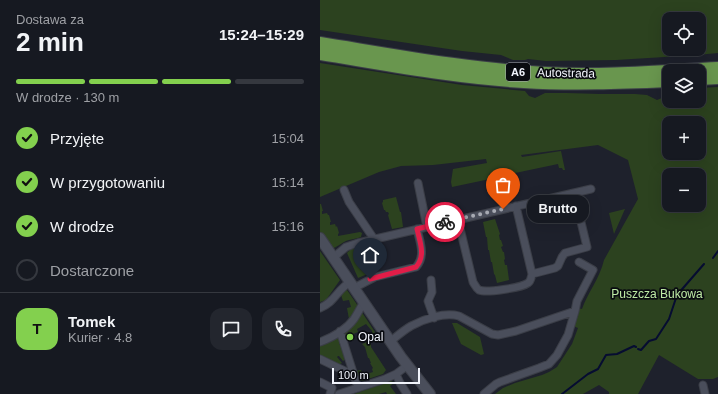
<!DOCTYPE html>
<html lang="pl">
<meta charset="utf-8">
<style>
:root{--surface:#161921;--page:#23262e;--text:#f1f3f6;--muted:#9ea0a5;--line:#35383f;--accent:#83d04e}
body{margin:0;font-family:Arial,sans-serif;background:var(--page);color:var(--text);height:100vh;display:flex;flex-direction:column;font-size:15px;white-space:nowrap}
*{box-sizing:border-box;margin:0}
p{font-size:13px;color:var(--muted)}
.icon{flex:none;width:22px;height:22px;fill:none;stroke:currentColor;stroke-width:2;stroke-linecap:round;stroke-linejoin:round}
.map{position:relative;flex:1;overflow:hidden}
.details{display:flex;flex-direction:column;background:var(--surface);width:320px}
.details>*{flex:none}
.buttons{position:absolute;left:342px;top:12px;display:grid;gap:8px}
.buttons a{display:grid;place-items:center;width:44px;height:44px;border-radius:8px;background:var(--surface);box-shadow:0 4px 16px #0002,0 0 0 1px var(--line);font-size:20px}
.scale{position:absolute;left:12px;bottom:10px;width:88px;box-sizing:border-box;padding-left:4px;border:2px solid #f1f4fc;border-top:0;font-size:11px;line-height:14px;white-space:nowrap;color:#f1f4fc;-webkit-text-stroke:3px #090b10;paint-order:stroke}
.pin{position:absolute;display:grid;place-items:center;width:34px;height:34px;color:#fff;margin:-41px -17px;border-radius:50% 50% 50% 0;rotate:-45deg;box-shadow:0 0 4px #0007}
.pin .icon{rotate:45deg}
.courier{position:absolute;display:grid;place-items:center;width:40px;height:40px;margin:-20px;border:3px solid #e11d48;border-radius:50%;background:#fff;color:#222;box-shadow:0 1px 5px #0007}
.bubble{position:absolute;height:28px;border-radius:12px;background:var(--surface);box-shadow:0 4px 16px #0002,0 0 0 1px var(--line);font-size:13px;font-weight:700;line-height:28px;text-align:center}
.headline em{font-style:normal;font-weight:700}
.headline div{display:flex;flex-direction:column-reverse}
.headline{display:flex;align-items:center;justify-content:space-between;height:68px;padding:0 16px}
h1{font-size:26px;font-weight:700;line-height:30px}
.bar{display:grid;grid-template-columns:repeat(4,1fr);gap:6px 4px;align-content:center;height:48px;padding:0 16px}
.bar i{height:5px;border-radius:3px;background:var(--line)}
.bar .on{background:var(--accent)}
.bar p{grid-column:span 4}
.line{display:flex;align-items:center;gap:10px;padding:0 16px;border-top:1px solid var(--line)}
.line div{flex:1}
.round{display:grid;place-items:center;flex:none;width:42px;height:42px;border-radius:12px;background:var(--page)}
ol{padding:0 16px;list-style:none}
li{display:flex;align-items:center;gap:12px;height:44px}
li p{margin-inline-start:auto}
li .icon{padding:4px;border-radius:50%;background:var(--accent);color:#111;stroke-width:4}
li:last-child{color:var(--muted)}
li i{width:22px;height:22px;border:2px solid var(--line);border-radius:50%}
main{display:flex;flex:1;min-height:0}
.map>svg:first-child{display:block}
.green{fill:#2c421f;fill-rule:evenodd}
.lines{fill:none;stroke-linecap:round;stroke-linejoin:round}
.stream{stroke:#060c31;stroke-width:2}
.street-casing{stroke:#3b3e47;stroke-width:9}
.secondary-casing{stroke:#3b3e47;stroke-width:12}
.highway-casing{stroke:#3b3e47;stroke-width:14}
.street{stroke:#4a4e5b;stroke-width:7}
.secondary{stroke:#4a4e5b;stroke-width:10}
.highway{stroke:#69964e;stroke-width:12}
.done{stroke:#a7aab3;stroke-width:4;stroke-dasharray:0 7.2}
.route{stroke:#e11d48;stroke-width:5}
.poi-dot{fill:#83d04e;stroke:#090b10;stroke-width:1.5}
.labels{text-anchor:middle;stroke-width:3.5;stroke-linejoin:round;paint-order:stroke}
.shield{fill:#090b10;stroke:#abaeb5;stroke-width:1}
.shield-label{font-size:11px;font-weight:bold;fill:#f1f4fc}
.street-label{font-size:12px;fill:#f1f4fc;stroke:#090b10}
.park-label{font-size:12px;fill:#beeba5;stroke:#090b10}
.poi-label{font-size:12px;fill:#f1f4fc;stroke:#090b10;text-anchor:start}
</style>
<main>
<section class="details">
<div class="headline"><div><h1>2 min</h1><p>Dostawa za</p></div><em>15:24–15:29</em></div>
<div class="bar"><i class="on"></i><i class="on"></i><i class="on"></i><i></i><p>W drodze · 130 m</p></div>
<ol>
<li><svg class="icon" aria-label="check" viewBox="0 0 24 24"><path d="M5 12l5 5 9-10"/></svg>Przyjęte<p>15:04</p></li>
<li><svg class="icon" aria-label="check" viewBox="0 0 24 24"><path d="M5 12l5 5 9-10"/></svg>W przygotowaniu<p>15:14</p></li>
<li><svg class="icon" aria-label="check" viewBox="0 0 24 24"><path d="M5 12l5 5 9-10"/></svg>W drodze<p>15:16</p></li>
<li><i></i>Dostarczone</li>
</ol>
<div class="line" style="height:72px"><b class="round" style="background:var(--accent);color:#111">T</b><div><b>Tomek</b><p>Kurier · 4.8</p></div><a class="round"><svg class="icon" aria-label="chat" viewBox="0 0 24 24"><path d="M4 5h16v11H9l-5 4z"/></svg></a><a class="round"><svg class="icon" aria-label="phone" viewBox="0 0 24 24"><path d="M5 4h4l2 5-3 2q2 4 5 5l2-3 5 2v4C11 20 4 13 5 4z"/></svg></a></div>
</section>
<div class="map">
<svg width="398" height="394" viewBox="0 0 398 394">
<rect width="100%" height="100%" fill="#1e212c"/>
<!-- green -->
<path class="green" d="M0 0H398V53L377 55 296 60 226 61 208 59 205 60H193L181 55 142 51 0 30ZM349 19H379V49H349Z
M0 63 142 85 205 91 209 96 215 98 225 93H247L279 94H315L327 95 337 100 349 95V101H379V88L398 87V377L393 379H378L339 355 318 394H289V392L279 385 263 394H175L183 388 195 383 222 375 229 372 237 367 252 344 258 328 253 326 258 308 262 309C268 292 280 278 284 260L318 199 308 160 278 145 201 155 202 157 241 151 245 170H243L242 168H239L238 164 185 175 184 171 169 174 170 179 132 187 131 182 133 169 167 163 166 159 113 165 81 166 59 172 0 197ZM349 123H379V153H349ZM349 175H379V205H349Z
M76 197 80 212H81L83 227 72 229 68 215 69 214 68 212H66L65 210H64L62 203 63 202V200Z
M0 204H1L3 211H2V214L7 213 8 215H9L11 222H10V225L15 224 16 227 17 226 19 233 18 234V236L40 232 42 233 41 237C36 239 29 239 24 242 20 244 17 247 12 249L11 248 0 232Z
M305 209 294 234 289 213Z
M175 219 180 234 179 235 180 240H181L183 246 181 247 183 252H184L185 259 184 260 185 265H187L189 280 177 283 175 275 174 274 172 262H171L169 250H168L167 237H166L163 222Z
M44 246 45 252 37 254 38 259H37L41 270 49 269 50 273 38 278 27 253 31 249Z
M0 251 20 280 6 300 0 302Z
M27 290 38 306 29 319 27 308 31 307 29 300 23 301 21 295 24 291Z
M41 311 55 332 52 335V331L46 324 37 329 38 332 24 338V331Z
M132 323H137L160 337 164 354 161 355 141 344Z
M18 335 22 343 19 344 20 345H22L27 358 23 361 19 356H18L17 357 22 363 18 365 0 357V343Z
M47 342 51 344V347L66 370 63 374 42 381C38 379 37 376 35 371L41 370 42 373H43L44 375 53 372 52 369 53 368 50 363H51L49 358H48L45 347 42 344Z
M71 381 74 383 70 386 76 394H67L66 392 59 394H34Z"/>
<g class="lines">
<!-- stream -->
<path class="stream" d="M393 258 398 251
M318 349 321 350 329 341 336 339 349 319 357 295 384 264
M242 394 268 374 278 369 286 355 297 354 314 346 316 347"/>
<!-- street casing -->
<g class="street-casing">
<path id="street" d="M98 183 107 227
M24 190 29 202 54 239
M138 220 153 282C155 285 156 288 159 290 166 293 201 288 208 283 211 281 211 278 212 274L196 206
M13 258 26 247 38 243 271 189
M212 274 235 268 238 266 242 257 245 253 267 247 254 193
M111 280 112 292 108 301 114 318
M34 288 55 277 96 267C106 256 100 242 97 229
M0 308C15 302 17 290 30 282
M255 311 257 301 273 270 259 262
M20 331 38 388
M71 341C77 336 84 330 91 326 104 319 124 312 139 316L172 334 178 335 196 331 255 311 248 335 237 355 229 364 219 368 180 382 176 384 164 394
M0 342C13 337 26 330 34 319 38 313 40 308 44 302
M0 359 33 375
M0 382 12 388 10 394
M383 385 385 394
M19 394 65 379 76 374
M87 394 80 383 76 374 88 365"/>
</g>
<!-- secondary casing -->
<g class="secondary-casing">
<path id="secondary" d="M0 238 81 357 110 394"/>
</g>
<!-- highway casing -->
<g class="highway-casing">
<path id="highway" d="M0 43C75 55 149 69 225 73 283 76 341 71 398 68
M0 54C68 65 135 78 204 82 252 85 301 83 349 81
M379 79 398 78"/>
</g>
<!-- street -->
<use href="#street" class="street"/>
<!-- secondary -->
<use href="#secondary" class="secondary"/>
<!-- highway -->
<use href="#highway" class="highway"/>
</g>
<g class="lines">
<!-- done -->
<path class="done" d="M125 222 183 209"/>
<!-- route -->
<path class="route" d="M50 279 96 267C106 256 100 242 97 229L125 222"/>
</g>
<!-- markers -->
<circle class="poi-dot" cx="30" cy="337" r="4"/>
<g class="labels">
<!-- shield labels -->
<rect class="shield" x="186" y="63" width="24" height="18" rx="3"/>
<g class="shield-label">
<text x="198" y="76">A6</text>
</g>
<!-- street labels -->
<g class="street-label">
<text transform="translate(246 73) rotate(1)" y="4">Autostrada</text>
</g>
<!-- park labels -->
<g class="park-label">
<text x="337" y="298">Puszcza Bukowa</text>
</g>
<!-- poi labels -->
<g class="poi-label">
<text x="38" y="341">Opal</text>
</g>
</g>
</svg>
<div class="buttons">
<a><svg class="icon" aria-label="locate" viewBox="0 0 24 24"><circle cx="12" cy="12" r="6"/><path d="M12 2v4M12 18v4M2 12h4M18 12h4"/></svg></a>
<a><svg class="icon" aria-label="layers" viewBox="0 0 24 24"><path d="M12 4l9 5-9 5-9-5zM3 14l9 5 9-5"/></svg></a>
<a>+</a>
<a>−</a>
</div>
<div class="scale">100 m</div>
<div class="pin" style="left:183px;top:209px;background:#ea580c"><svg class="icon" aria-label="bag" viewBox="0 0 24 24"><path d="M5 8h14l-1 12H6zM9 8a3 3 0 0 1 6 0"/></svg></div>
<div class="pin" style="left:50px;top:279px;background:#1f2937"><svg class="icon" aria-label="home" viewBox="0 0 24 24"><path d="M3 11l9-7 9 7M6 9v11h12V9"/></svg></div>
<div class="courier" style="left:125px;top:222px"><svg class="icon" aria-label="bike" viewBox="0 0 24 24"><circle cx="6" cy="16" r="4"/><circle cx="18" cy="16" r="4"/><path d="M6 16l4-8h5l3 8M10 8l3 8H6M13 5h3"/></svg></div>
<div class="bubble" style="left:207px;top:195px;width:62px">Brutto</div>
</div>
</main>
